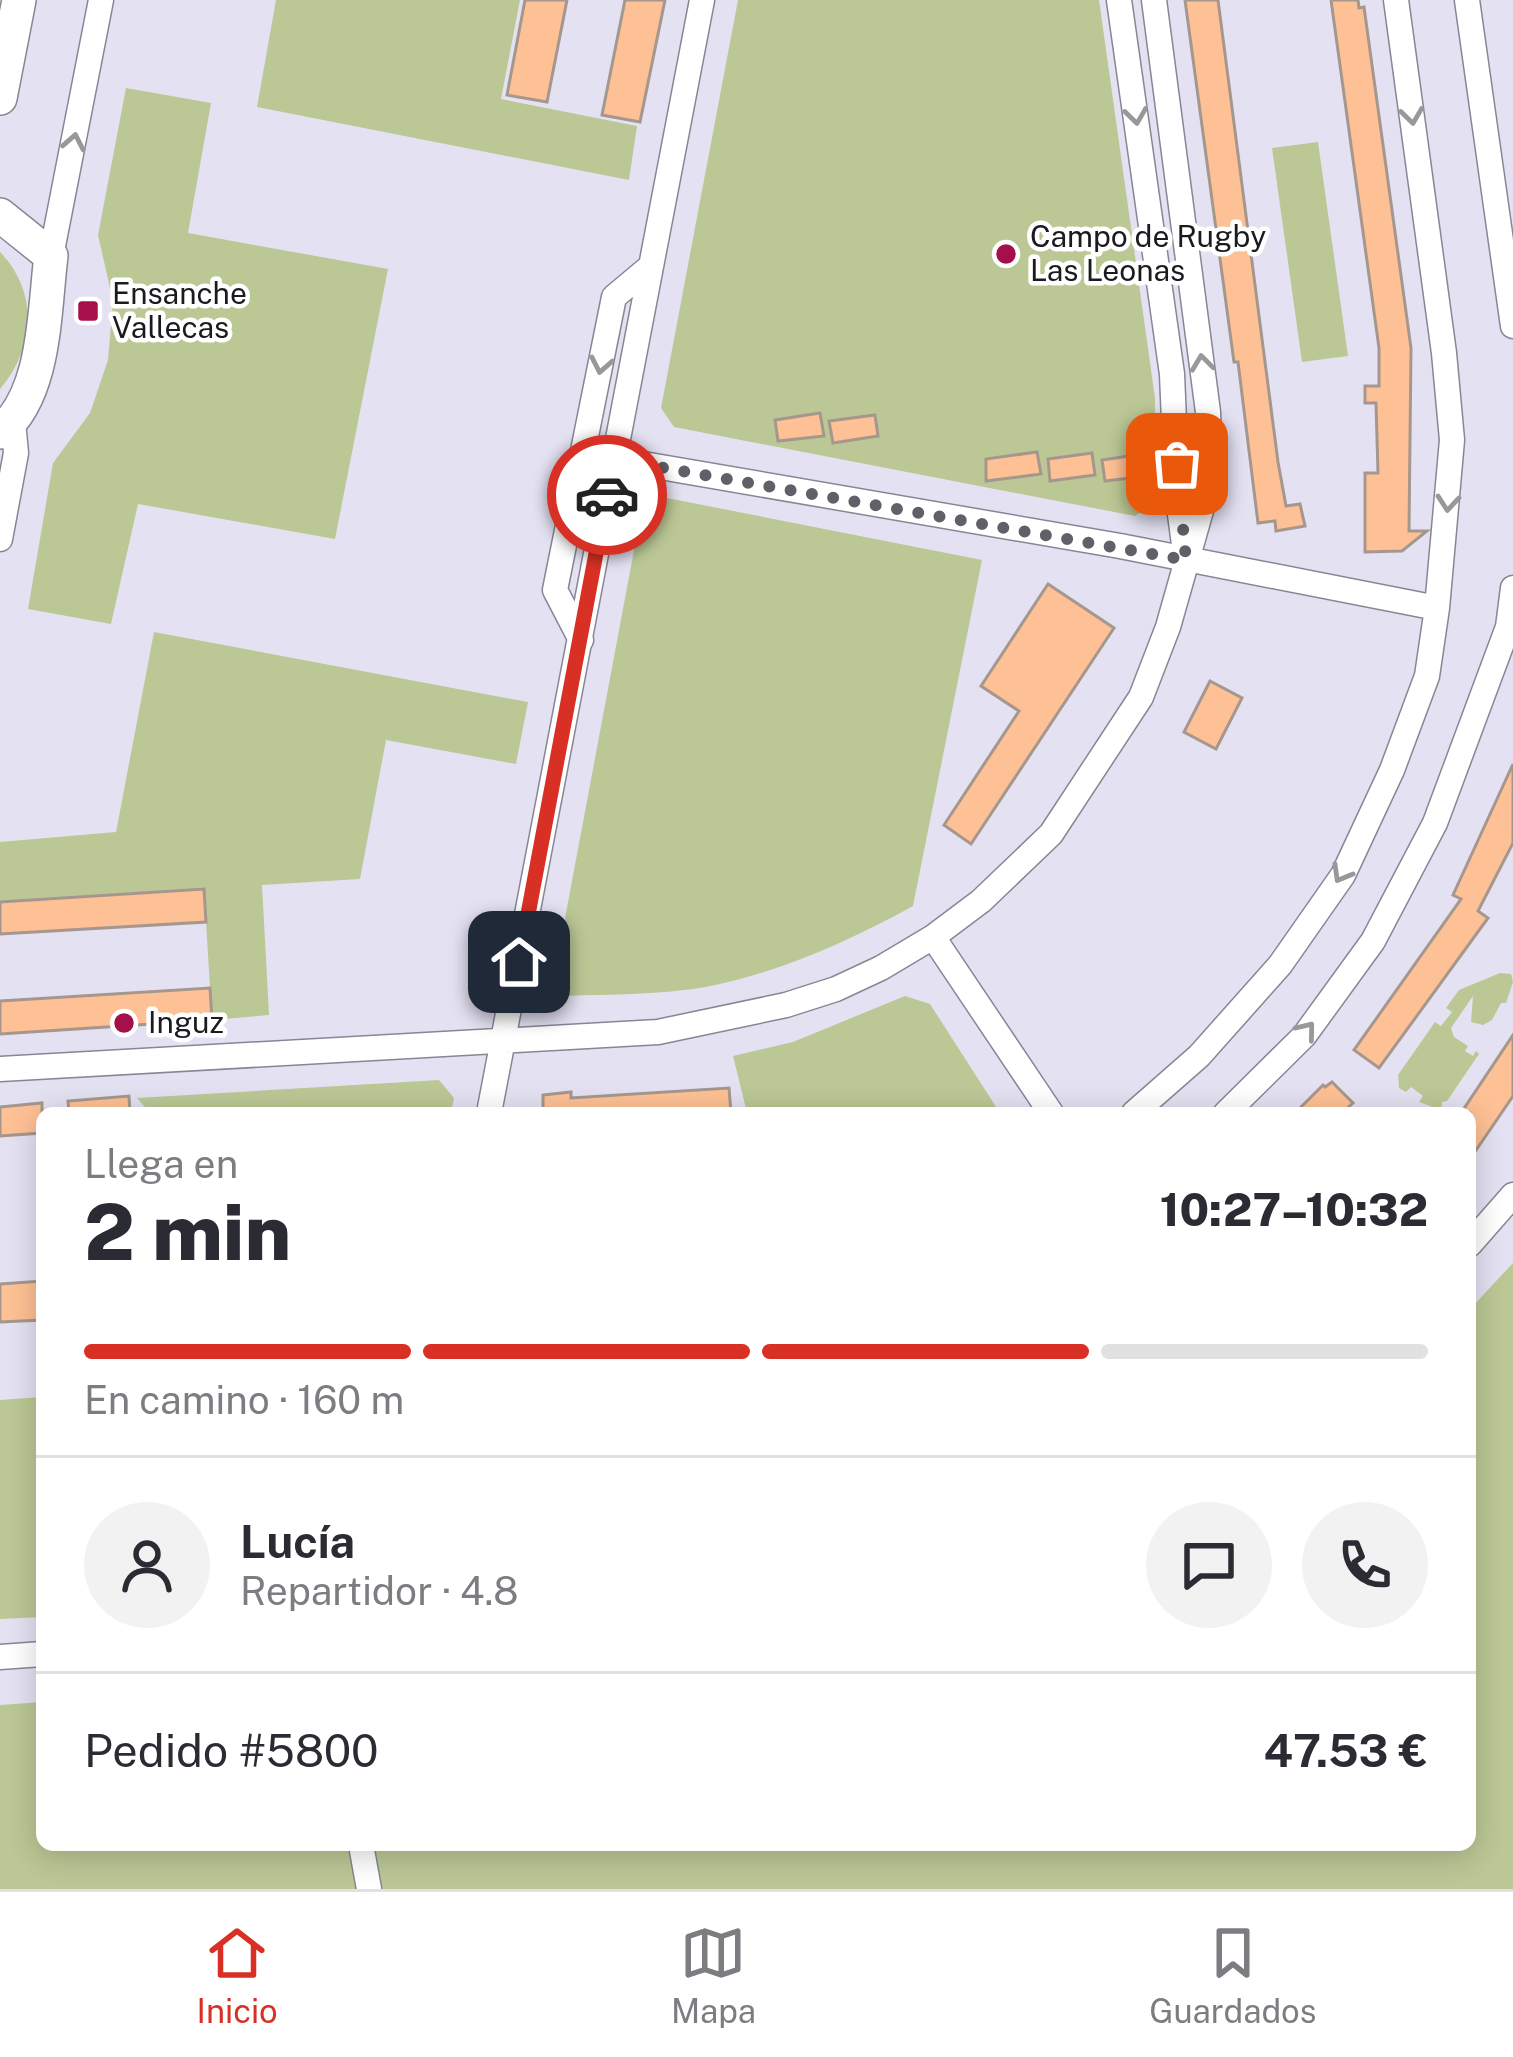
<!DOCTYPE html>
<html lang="es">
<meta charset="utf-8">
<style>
:root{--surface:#fff;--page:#f2f2f3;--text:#2b2b33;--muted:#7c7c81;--line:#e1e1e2;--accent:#d93025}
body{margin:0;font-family:"Public Sans",sans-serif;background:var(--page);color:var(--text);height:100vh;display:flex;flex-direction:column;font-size:45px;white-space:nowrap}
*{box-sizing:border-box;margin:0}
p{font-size:39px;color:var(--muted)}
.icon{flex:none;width:66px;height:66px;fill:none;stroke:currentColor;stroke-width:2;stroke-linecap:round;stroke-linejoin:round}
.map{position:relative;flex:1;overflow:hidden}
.panel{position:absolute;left:36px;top:1107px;width:1440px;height:744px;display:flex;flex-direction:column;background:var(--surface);border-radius:18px;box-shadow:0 6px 30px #0003}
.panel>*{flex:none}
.pin{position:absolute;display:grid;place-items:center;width:102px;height:102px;color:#fff;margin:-51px;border-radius:24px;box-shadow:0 6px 18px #0006}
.courier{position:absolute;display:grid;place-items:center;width:120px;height:120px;margin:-60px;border:9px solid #d93025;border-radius:50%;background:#fff;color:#222;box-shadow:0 3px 15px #0007}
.head em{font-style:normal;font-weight:800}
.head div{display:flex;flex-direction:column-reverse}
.head{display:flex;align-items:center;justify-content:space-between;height:204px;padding:0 48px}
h1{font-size:78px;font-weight:800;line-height:90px}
.bar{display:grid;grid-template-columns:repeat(4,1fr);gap:18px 12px;align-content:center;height:144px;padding:0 48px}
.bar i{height:15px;border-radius:9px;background:var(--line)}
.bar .current{background:var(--accent)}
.bar p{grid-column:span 4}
.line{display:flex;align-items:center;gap:30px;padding:0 48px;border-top:3px solid var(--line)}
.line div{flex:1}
.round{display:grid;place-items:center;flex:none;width:126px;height:126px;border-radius:63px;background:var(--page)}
.tab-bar{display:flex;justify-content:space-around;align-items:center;height:168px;border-top:3px solid var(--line);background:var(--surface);font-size:33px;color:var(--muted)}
.tab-bar a{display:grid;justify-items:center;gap:6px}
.tab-bar .current{color:var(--accent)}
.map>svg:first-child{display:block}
.green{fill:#bbc895}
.building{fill:#fec195;stroke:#a6978e;stroke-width:3}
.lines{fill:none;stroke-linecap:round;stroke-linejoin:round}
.minor-casing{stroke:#878694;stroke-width:27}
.major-casing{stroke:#878694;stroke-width:36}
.minor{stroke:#fff;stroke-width:24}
.major{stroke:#fff;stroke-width:33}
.oneway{stroke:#98989a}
.done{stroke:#616069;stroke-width:12;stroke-dasharray:0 21.6}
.route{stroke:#d93025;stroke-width:15}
.poi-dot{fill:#a5104a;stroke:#fff;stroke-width:4.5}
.labels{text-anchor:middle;stroke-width:9;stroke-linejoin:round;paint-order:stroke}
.poi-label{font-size:30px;fill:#1a1a1f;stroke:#fff;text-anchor:start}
</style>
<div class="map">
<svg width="1513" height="1889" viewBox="0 0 1513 1889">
<rect width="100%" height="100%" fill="#e4e2f2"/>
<!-- green -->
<path class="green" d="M276 0H520L501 99 637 126 629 180 257 107Z
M738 0H1099L1155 398 1154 502 1135 516 674 427 661 408Z
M126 88 211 103 188 233 388 269 335 539 138 504 111 624 28 609 53 463 90 413 108 360 113 301 98 235Z
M1318 142 1348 356 1302 362 1272 148Z
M0 252C39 292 35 348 0 389Z
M662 497 982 560 913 906C847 942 781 972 706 987 661 995 612 994 567 996L554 977 641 513Z
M154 632 528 702 516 764 386 740 360 879 262 885 269 1015 212 1020 204 889 0 902V842L116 832Z
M1500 973 1511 974 1513 982 1506 1003H1501L1492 1020 1483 1025 1471 1022 1473 996 1451 1028 1454 1037 1468 1046 1465 1051 1473 1056 1476 1051 1479 1054 1447 1101 1442 1102 1441 1110 1419 1102 1423 1096 1411 1087 1406 1092 1399 1088 1398 1075 1435 1022 1441 1026 1452 1012 1446 1008 1459 990Z
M905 996 930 1004 1000 1113H747L733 1056 793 1042Z
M439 1080 454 1098 451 1113H150L137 1098Z
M1513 1263V1889H0V1705L42 1702V1845H1470V1309Z
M42 1397V1617L0 1619V1400Z"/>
<!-- building -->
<path class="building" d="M525 0H567L547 102 507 95Z
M625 0H665L640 122 602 115Z
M1185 0H1218L1278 462 1286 506 1300 504 1305 526 1276 531 1275 521 1258 523 1238 362H1234Z
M1331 0H1358L1359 8 1364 7 1411 348 1409 531H1427L1402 551 1365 552V473H1378L1376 403H1365V386H1379V348Z
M820 413 824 436 778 441 775 420Z
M875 415 878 436 833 443 829 421Z
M1037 452 1041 474 986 481V459Z
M1156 452V475L1105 481 1102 460Z
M1092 453 1095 475 1050 481 1048 459Z
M1048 584 1114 628 971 844 944 825 1019 711 981 686Z
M1210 681 1242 698 1216 749 1184 732Z
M1513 764V843L1478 911 1488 918 1379 1068 1354 1050 1461 899 1453 895Z
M204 889 206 922 0 934V902Z
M210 988 212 1020 0 1034V1001Z
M1513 1035V1096L1470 1159V1113H1461Z
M1332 1082 1353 1103 1342 1113H1295L1323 1085 1325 1087Z
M729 1088 731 1113H543V1095L571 1092V1098Z
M129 1096 130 1113H69L68 1101Z
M42 1103V1133L0 1136V1107Z
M42 1281V1320L0 1322V1284Z"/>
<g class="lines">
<!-- minor casing -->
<g class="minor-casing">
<path id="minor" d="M1119 0 1172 374 1177 492 1185 552
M1467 0 1513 326
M51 256 101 0
M614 459 1120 546 1437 608
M0 539 16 453 13 422
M581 640 555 590 614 297 651 266
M933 937 1051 1113
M0 1069 658 1032 786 1005 836 989 881 968 933 937 981 901 1051 834 1141 697 1168 627 1210 479 1208 412 1154 0
M489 1113 702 0
M1134 1113 1199 1056 1280 965 1343 875 1392 770 1427 676 1437 608 1452 440 1444 353 1396 0
M1226 1113 1304 1036 1373 941 1435 823 1508 627 1513 588
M1470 1244 1513 1195
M0 1657 42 1654
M361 1845 369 1889"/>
</g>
<!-- major casing -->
<g class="major-casing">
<path id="major" d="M0 98 19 0
M0 215 51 256C44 311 46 395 0 432"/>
</g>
<!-- minor -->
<use href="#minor" class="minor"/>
<!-- major -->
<use href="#major" class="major"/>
</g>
<!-- one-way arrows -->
<defs><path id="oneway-chevron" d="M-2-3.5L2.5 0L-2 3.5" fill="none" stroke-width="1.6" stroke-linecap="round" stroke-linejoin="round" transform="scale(3)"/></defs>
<g class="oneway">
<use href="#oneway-chevron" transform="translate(1136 116) rotate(82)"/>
<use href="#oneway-chevron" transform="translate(1412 116) rotate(82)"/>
<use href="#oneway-chevron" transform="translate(74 142) rotate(-79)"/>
<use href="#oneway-chevron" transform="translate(1202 363) rotate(-97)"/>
<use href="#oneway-chevron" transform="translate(601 365) rotate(101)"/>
<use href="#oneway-chevron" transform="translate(1448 503) rotate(95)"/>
<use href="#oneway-chevron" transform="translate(1341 874) rotate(120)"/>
<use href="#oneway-chevron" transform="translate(1307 1030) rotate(-51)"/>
</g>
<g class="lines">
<!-- done -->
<path class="done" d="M607 495 614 459 1186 560 1177 464"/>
<!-- route -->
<path class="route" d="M519 962 607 495"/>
</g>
<!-- markers -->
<g class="poi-dot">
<circle cx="1006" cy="254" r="12"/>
<rect x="76" y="299" width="24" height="24" rx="6"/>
<circle cx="124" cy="1023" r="12"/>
</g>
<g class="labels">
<!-- poi labels -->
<g class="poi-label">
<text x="1030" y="247">Campo de Rugby<tspan x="1030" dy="34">Las Leonas</tspan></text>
<text x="112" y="304">Ensanche<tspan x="112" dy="34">Vallecas</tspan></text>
<text x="148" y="1033">Inguz</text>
</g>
</g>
</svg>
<div class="pin" style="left:1177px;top:464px;background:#ea580c"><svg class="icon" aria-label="bag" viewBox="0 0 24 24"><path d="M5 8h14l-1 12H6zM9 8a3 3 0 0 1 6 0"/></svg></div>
<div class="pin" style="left:519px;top:962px;background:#1f2937"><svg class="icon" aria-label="home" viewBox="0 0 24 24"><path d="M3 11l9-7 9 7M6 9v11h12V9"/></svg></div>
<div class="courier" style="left:607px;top:495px"><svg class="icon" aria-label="car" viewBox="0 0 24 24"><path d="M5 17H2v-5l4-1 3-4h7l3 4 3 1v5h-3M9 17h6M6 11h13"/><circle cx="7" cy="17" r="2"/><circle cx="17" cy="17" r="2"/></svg></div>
<section class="panel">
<div class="head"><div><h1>2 min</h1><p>Llega en</p></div><em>10:27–10:32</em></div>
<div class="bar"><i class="current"></i><i class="current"></i><i class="current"></i><i></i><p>En camino · 160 m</p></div>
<div class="line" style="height:216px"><a class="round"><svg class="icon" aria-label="person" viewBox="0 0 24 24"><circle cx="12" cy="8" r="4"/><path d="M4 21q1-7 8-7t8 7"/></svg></a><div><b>Lucía</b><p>Repartidor · 4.8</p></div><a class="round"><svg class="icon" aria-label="chat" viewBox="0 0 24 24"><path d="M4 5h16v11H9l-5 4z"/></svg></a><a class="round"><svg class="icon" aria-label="phone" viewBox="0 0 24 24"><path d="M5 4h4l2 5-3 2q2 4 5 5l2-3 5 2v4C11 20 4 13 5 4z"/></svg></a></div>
<div class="line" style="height:156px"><div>Pedido #5800</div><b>47.53 €</b></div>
</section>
</div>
<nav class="tab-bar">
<a class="current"><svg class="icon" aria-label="home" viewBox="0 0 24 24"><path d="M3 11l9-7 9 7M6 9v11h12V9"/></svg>Inicio</a>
<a><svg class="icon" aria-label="map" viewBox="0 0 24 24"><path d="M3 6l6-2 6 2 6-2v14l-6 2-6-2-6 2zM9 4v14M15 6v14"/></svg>Mapa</a>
<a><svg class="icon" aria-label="saved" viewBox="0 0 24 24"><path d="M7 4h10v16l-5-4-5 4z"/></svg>Guardados</a>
</nav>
